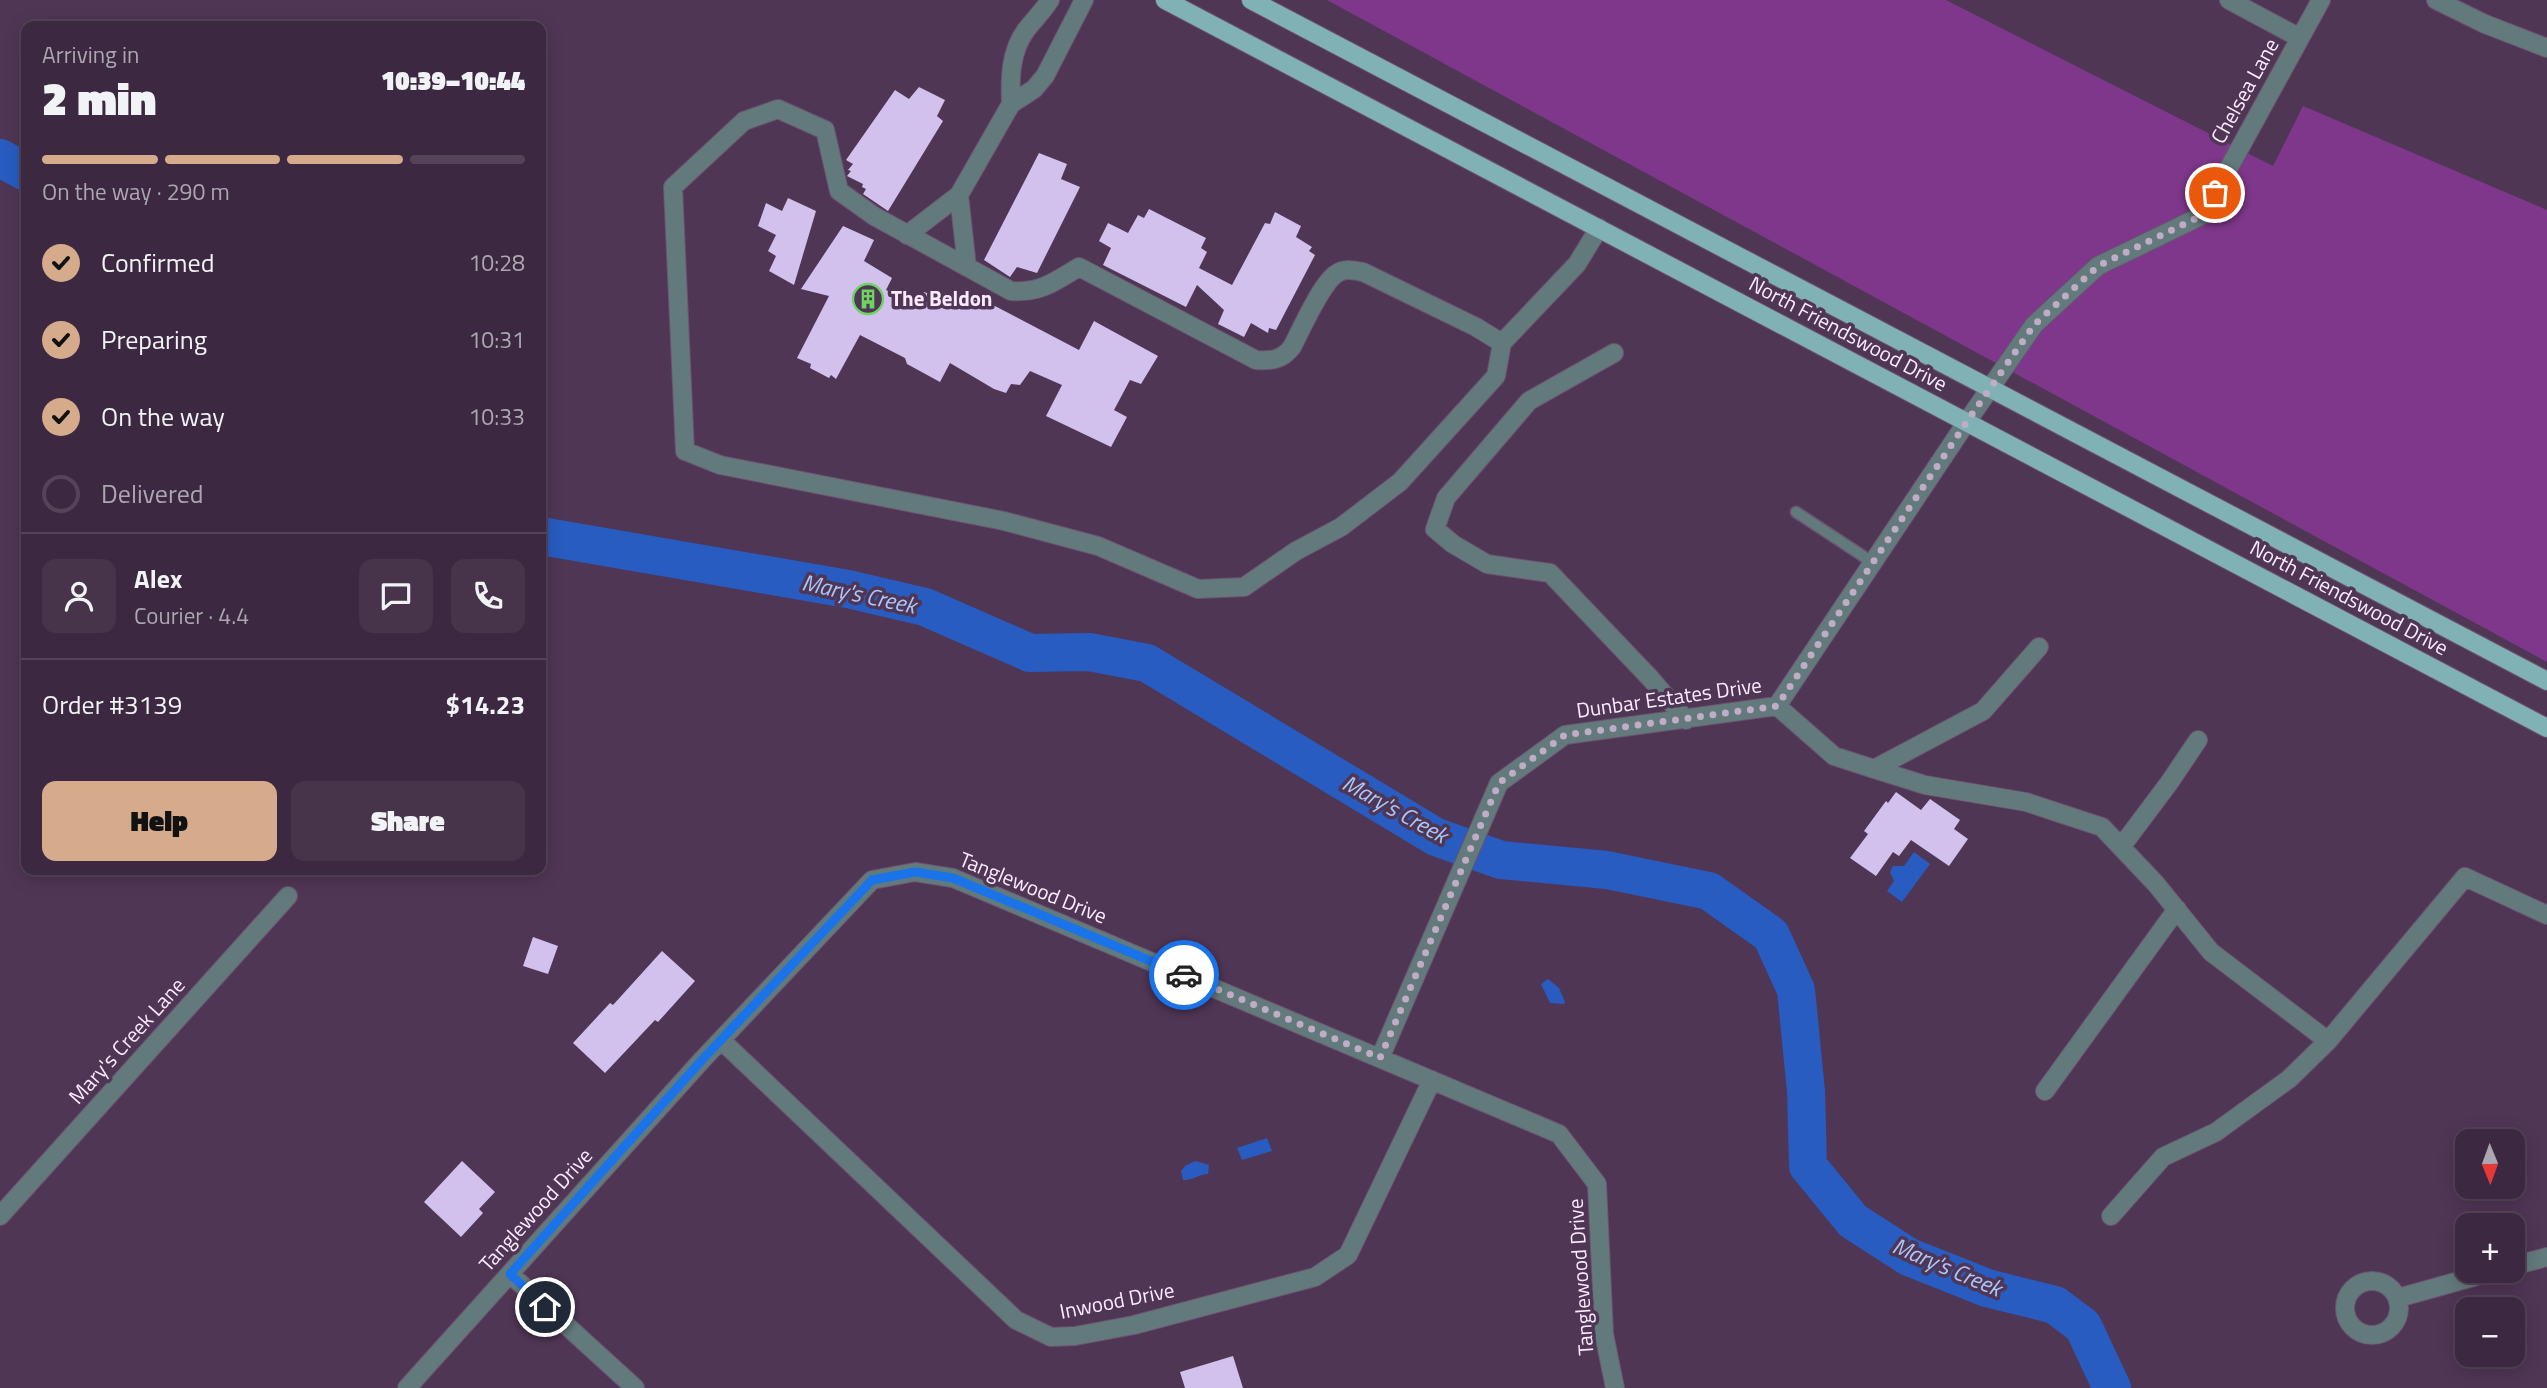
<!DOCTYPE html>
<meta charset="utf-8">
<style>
:root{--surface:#3c2840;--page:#47344b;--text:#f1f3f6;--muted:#aca6b1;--line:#554459;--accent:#d6ab8b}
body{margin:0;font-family:"Titillium Web",sans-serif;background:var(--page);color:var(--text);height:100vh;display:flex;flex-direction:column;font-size:26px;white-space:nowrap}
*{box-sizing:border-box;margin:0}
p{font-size:23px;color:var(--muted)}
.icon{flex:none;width:38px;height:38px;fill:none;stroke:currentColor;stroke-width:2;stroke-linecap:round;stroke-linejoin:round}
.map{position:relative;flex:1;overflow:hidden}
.details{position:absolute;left:21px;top:21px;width:525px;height:854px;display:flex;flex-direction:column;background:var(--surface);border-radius:14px;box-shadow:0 4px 18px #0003,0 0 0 2px var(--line)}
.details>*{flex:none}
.needle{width:46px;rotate:179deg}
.buttons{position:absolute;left:2455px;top:1129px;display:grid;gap:14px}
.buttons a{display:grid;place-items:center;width:70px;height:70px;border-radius:14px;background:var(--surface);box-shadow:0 4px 18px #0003,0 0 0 2px var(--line);font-size:35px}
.pin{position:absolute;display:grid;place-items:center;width:60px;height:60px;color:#fff;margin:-30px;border:4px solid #fff;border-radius:50%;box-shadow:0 2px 7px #0007}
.courier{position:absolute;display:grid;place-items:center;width:70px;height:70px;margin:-35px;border:5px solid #1a73e8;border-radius:50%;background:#fff;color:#222;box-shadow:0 2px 9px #0007}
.head em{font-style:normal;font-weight:800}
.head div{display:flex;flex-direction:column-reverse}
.head{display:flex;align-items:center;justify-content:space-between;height:119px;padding:0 21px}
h1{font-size:46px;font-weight:800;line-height:52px}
.bar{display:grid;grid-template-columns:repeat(4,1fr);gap:10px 7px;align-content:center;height:84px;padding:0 21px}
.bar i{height:9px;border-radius:5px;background:var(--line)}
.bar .active{background:var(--accent)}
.bar p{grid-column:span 4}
.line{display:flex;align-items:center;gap:18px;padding:0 21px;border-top:2px solid var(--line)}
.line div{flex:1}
.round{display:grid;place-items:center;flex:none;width:74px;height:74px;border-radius:14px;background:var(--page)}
ol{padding:0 21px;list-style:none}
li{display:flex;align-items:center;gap:21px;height:77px}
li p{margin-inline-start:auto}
li .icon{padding:7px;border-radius:50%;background:var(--accent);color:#111;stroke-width:4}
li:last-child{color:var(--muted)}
li i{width:38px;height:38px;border:4px solid var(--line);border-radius:50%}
.button{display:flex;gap:14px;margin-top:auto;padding:14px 21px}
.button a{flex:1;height:80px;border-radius:14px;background:var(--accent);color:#111;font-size:28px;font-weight:800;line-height:80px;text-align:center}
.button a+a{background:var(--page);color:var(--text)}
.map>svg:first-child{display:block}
.green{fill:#7e378a}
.water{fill:#285cc0}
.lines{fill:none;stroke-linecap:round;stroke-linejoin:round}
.river{stroke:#285cc0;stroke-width:38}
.building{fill:#d1c1ec}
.lane-casing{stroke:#6c5370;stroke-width:13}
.street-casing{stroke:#6c5370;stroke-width:20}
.primary-casing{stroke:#6c5370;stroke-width:20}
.lane{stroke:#627a7c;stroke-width:10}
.street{stroke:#627a7c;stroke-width:18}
.primary{stroke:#80b1b5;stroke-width:18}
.done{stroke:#c0acc4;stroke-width:7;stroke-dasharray:0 12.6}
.route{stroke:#1a73e8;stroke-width:9}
.labels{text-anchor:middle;stroke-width:7;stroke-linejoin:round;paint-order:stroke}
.street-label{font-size:21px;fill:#fcebff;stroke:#503655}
.poi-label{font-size:21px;font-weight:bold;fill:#fcebff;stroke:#503655;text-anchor:start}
.water-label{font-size:23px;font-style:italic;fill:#aac7fa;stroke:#503655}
</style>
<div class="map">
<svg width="2547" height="1388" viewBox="0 0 2547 1388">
<rect width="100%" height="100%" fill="#503655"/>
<!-- green -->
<path class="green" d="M1327 0H1946L2273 166 2303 106 2547 210V662Z"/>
<!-- water -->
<path class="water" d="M1914 852 1930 864 1902 902 1887 891 1894 881 1890 872 1893 866H1904Z
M1548 979 1559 988 1565 1002 1564 1004 1550 1003 1541 984Z
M1267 1138 1272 1151 1242 1160 1237 1148Z
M1195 1161 1209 1165 1208 1174C1199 1174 1192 1181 1183 1180L1181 1171 1185 1166Z"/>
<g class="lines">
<!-- river -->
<path class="river" d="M0 158 26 172
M541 536 848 589 925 607 1030 653 1089 652 1147 663 1436 837 1501 860 1607 870 1709 891 1771 935 1796 990 1806 1091 1808 1166 1853 1221 1909 1257 1987 1288 2055 1305 2083 1326 2112 1388"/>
</g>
<!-- building -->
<path class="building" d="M919 87 945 100 937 116 943 121 888 211 863 194 866 189 862 187 863 184 847 176 851 171 848 170 853 164 846 160 895 90 909 99Z
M1039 153 1067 164 1061 179 1080 187 1037 273 1017 267 1010 277 984 260Z
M788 198 816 211 794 285 769 271 776 256 768 251 776 235 758 226 766 203 782 211Z
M1149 209 1206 238 1201 248 1207 252 1199 268 1232 285 1265 223 1270 224 1275 212 1301 226 1296 237 1312 247 1309 251 1315 255 1276 330 1269 328 1268 333 1251 323 1244 337 1218 324 1224 310 1197 285 1186 307 1103 265 1111 248 1099 241 1108 223 1128 233 1138 215 1144 218Z
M843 226 874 240 864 261 892 278 886 290 918 302 924 292 961 306 970 293 1079 350 1094 321 1158 356 1141 384 1130 380 1114 410 1127 417 1111 447 1046 416 1062 385 1030 371 1020 385 1011 384 1006 393 994 389 950 363 940 382 907 364 905 358 860 335 836 379 831 375 829 378 810 368 811 364 797 358 829 296 801 289Z
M1896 792 1921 810 1930 799 1960 820 1954 829 1968 839 1949 866 1911 840 1899 856 1893 852 1876 876 1850 858 1868 834 1864 831 1886 801 1888 803Z
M533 937 558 946 548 974 523 966Z
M662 951 695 981 658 1022 655 1020 605 1073 573 1043 610 1003 613 1005Z
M462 1161 495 1192 479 1209 483 1213 461 1237 424 1202Z
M1233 1356 1243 1388H1185L1180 1372Z"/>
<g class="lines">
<!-- lane casing -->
<g class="lane-casing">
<path id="lane" d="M1796 512 1872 562"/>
</g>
<!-- street casing -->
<g class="street-casing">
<path id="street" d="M2229 0 2300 38
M2436 0 2485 24 2547 48
M1011 104C1010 78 1010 52 1026 30 1034 20 1043 11 1050 0
M959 195 967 267
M907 235 959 195 1011 104 1034 89 1045 76 1084 0
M1502 343 1476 327 1363 272C1353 270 1344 268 1336 274 1321 284 1301 330 1292 347 1282 360 1272 361 1256 360L1079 267C1054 282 1041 293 1011 291L874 216 839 191 825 130 778 109 744 121 673 187 685 451 720 465 1004 521 1098 546 1198 589 1244 587 1296 551 1341 527 1400 482 1496 376 1502 343 1577 264 1599 228
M1614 353 1529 401 1446 498 1435 529 1453 544 1487 564 1550 573 1651 679 1686 720
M1777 706 1834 756 1874 769 1983 711 2039 647
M1874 769 1925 785 2026 802 2102 827 2156 884 2211 952 2328 1041
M2121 847 2169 783 2198 740
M721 1040 1016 1320 1051 1337 1075 1336 1134 1325 1315 1277 1348 1255 1432 1080
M1380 1058 1499 783 1565 735 1777 706 1966 423 2034 325 2098 266 2203 215 2321 0
M2045 1091 2177 909
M0 1216 288 896
M2111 1216 2163 1157 2216 1132 2289 1079 2328 1041 2465 877 2547 915
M2513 1266 2547 1257
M510 1274 635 1388
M2345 1308a27 27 0 1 1 54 0a27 27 0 1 1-54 0Z
M2398 1298 2498 1270
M407 1388 702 1060 872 880 915 872 953 878 1559 1134 1597 1184 1604 1334 1615 1388"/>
</g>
<!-- primary casing -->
<g class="primary-casing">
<path id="primary" d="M1165 0 2547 728
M1251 0 2547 681"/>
</g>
<!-- lane -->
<use href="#lane" class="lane"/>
<!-- street -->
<use href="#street" class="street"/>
<!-- primary -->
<use href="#primary" class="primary"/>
</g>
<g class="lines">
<!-- done -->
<path class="done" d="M1184 975 1380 1058 1499 783 1565 735 1777 706 1966 423 2034 325 2098 266 2203 215 2215 193"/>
<!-- route -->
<path class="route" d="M545 1307 510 1274 702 1060 872 880 915 872 953 878 1184 975"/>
</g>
<!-- icons -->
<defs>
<g id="building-ring" transform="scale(1.575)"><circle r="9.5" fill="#503655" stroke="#6dd361" stroke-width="1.5"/><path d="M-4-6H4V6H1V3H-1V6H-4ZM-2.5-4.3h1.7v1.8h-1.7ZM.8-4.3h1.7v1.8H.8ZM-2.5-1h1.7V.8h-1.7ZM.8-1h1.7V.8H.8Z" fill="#6dd361"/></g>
</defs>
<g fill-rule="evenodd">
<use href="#building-ring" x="868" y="299"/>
</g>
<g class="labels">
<!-- street labels -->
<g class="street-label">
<text transform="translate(2245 91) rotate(-61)" y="7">Chelsea Lane</text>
<text transform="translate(1848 334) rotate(28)" y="7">North Friendswood Drive</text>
<text transform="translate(2349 598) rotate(28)" y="7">North Friendswood Drive</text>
<text transform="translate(1669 698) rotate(-8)" y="7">Dunbar Estates Drive</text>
<text transform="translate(1033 888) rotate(22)" y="7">Tanglewood Drive</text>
<text transform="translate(127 1041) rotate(-48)" y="7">Mary's Creek Lane</text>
<text transform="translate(536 1210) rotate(-48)" y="7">Tanglewood Drive</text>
<text transform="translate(1581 1277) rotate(-94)" y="7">Tanglewood Drive</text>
<text transform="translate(1117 1301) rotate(-11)" y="7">Inwood Drive</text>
</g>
<!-- poi labels -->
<g class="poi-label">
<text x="891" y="306">The Beldon</text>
</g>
<!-- water labels -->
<g class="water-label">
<text transform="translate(859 594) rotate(12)" y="8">Mary's Creek</text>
<text transform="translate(1395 809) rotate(29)" y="8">Mary's Creek</text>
<text transform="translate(1947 1267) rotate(23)" y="8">Mary's Creek</text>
</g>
</g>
</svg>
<div class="buttons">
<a><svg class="needle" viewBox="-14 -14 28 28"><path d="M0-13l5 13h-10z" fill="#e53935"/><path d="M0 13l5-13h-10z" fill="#aca6b1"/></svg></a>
<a>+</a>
<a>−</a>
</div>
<div class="pin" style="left:2215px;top:193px;background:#ea580c"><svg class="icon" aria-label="bag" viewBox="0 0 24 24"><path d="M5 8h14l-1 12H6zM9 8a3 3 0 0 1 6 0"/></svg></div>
<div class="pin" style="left:545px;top:1307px;background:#1f2937"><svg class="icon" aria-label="home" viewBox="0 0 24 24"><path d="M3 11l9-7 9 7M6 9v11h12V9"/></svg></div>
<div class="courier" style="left:1184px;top:975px"><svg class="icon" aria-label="car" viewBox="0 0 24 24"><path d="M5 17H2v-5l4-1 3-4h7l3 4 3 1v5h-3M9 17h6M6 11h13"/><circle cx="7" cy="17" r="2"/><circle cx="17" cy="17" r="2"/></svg></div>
<section class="details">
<div class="head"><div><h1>2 min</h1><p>Arriving in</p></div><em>10:39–10:44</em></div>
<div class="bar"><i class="active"></i><i class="active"></i><i class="active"></i><i></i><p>On the way · 290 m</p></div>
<ol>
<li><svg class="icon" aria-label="check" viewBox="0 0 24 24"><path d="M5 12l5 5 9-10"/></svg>Confirmed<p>10:28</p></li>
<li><svg class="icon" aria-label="check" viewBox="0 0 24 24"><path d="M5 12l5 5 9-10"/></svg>Preparing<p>10:31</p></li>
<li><svg class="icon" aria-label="check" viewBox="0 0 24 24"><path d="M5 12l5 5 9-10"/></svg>On the way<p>10:33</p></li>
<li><i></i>Delivered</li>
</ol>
<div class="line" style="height:126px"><a class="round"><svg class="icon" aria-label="person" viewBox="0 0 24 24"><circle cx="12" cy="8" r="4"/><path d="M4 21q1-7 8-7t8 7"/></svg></a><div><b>Alex</b><p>Courier · 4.4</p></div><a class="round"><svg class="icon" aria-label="chat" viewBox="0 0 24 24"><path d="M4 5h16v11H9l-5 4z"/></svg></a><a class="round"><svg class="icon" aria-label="phone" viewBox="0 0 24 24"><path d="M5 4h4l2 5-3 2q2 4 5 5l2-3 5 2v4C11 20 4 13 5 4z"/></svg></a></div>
<div class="line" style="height:91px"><div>Order #3139</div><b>$14.23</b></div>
<div class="button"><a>Help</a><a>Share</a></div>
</section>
</div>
